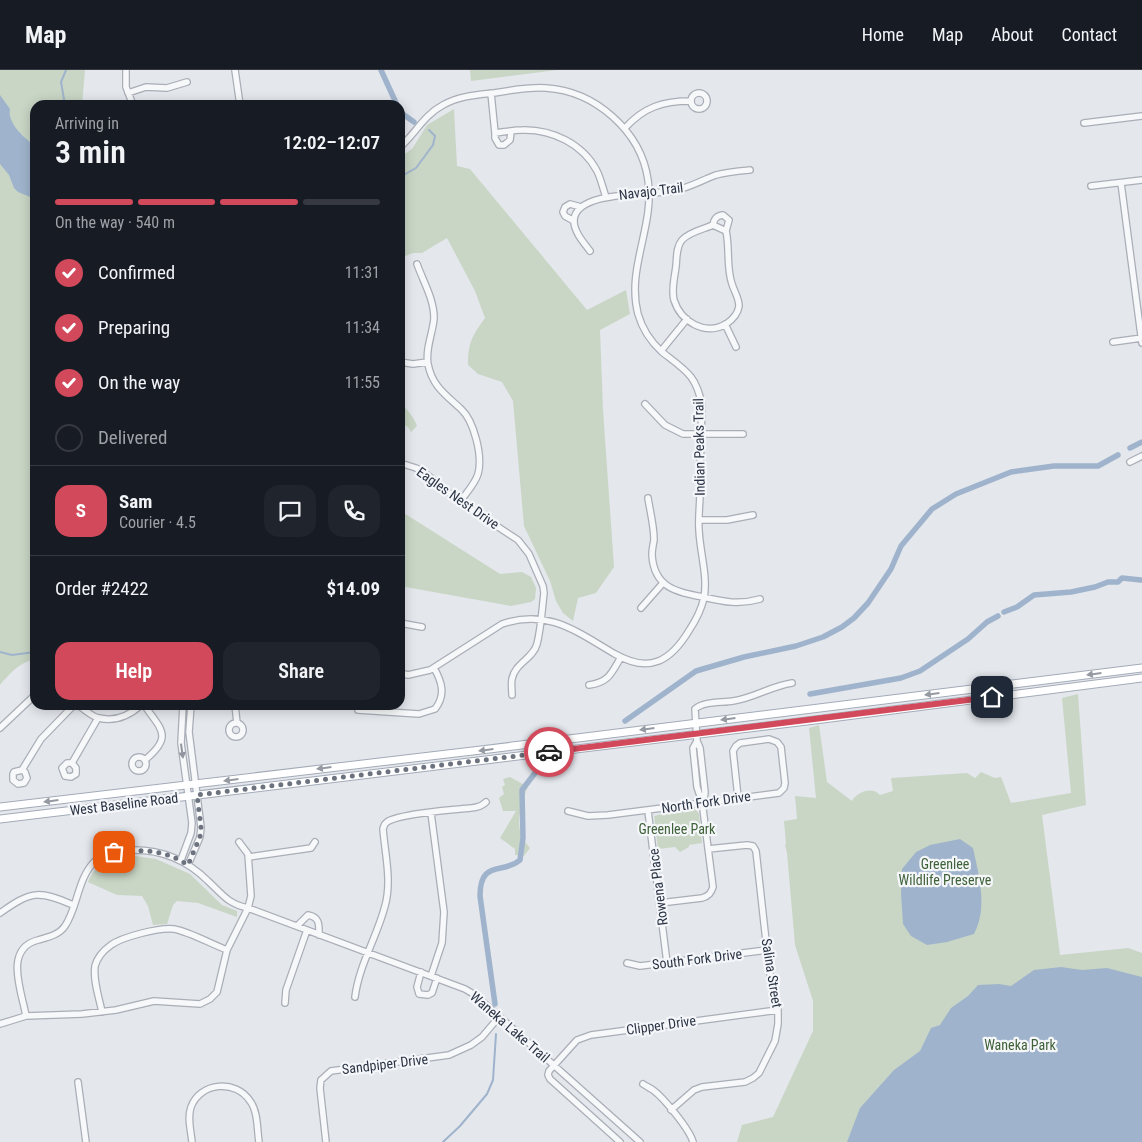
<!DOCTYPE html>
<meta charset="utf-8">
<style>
:root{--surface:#171b24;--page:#20242c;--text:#f1f3f6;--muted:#9ea1a6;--line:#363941;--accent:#d1495b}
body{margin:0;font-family:"Roboto Condensed",sans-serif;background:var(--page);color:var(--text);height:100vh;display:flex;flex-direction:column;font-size:19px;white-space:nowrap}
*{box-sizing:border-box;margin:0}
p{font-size:16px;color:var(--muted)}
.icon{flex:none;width:28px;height:28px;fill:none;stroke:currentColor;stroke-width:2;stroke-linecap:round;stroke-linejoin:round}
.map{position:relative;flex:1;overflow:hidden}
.drawer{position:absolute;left:30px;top:30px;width:375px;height:610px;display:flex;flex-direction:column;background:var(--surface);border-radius:15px;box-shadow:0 2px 12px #0003}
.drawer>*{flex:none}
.pin{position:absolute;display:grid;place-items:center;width:42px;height:42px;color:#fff;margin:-21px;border-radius:10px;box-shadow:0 2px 8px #0006}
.courier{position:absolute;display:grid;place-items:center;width:50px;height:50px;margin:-25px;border:4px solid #d1495b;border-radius:50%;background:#fff;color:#222;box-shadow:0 1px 6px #0007}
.overview em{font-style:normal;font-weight:600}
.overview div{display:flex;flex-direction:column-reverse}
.overview{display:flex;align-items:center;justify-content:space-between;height:85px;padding:0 25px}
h1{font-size:32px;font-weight:600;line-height:38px}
.bar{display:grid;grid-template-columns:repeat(4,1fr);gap:8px 5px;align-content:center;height:60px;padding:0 25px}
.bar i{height:6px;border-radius:4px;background:var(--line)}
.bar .current{background:var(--accent)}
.bar p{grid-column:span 4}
.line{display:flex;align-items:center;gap:12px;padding:0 25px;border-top:1px solid var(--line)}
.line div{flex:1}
.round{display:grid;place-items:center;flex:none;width:52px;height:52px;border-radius:15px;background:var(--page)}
ol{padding:0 25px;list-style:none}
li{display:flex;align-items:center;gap:15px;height:55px}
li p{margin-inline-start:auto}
li .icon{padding:5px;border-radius:50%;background:var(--accent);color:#fff;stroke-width:4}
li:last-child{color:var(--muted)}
li i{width:28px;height:28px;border:2px solid var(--line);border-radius:50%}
.primary-button{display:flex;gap:10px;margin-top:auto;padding:10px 25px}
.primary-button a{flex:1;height:58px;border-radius:15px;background:var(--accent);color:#fff;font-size:20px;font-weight:600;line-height:58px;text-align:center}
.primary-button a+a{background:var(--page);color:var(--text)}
header{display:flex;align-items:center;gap:30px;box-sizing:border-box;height:70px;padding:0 25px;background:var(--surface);border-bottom:1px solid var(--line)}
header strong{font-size:24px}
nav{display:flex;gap:28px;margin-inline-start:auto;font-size:18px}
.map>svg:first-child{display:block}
.green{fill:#c9d6c5}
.water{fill:#9fb4cc}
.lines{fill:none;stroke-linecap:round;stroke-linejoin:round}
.stream{stroke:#9fb4cc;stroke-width:2}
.canal{stroke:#9fb4cc;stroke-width:5.5}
.minor-casing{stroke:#a9aeb7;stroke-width:8}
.major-casing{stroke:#a3abb8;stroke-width:9}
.minor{stroke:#f7f8fa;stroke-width:5.5}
.major{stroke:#fff;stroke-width:7}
.oneway{fill:#959aa2}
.oneway2{fill:#9196a0}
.done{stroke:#6c737f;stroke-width:5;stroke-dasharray:0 9}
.route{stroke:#d1495b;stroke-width:6}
.labels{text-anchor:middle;stroke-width:4.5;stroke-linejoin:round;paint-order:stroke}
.street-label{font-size:14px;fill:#2b3445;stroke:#f4f6f9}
.park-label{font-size:14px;fill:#3f6138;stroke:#f4f6f9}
</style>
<header>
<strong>Map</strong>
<nav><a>Home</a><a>Map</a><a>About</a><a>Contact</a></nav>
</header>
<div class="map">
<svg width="1142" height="1072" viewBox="0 0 1142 1072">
<rect width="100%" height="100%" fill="#e4e7ec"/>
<!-- green -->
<path class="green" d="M0 0H85L82 35H35V589C19 593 10 603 0 615Z
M470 0H557L471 11Z
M454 39 457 96 470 99 587 240 626 220 630 244 600 260 603 340 614 497 596 523 578 528 573 551 563 543 556 531 550 511 524 456 513 331 502 312 478 304 468 295C468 273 472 266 485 248L475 221 447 168 422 183H413L400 188V87L412 79 427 55Z
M400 333C407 339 414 347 417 356L411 362 408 357 400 353Z
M400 442 407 445 500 504 522 502 531 507 536 518 535 529 531 532 511 536 400 516Z
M1078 624 1086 735 1042 745 1060 885 1128 878 1142 883V1072H737L742 1055 773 1047 813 961V931L795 875 787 783 785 775 786 774 784 751 797 749 795 726 816 728 809 658 819 655 827 712 852 731C857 722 872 716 880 725L893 721 891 708 967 703 975 708 981 702 995 708 1001 707 1011 733 1071 723 1062 628Z
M510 707 528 717C522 729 516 752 521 764 522 769 527 774 530 778L524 786 515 785V779L500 768 516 741H503L499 728 504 724 502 717 505 715 503 709Z
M690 738H695L699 744 702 773 689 775V777L680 782 675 777 658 779 654 746Z
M128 785 156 789 190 804 222 835 237 841V847L198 833 177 831 173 835 167 854 153 855 148 836 142 826 117 825 88 812C96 793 109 787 128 785Z"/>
<!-- water -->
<path class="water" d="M0 25 10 39C7 53 24 68 35 76V129L18 122 14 118 9 105 0 94Z
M960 769 973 778C979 806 988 837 974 864L947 872 927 875 911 866 903 854 901 824 902 799 916 782 930 775Z
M1061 897 1082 900 1107 898 1142 907V1072H847L860 1038 894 1000 920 981 931 958 940 955 951 938 968 926 978 915 999 914 1011 916 1034 900Z"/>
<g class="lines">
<!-- stream -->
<path class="stream" d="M65 35 61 12 66 0
M400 107 416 98 433 75 435 66 429 60
M0 582 12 585 35 582
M443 1072 460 1056 487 1024 493 1010 496 964"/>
<!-- canal -->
<path class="canal" d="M381 0 397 35
M400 42 414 52
M1130 378 1142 372
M1004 542 1017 537 1034 525 1071 522 1095 517 1108 512H1118L1122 508 1141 510
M810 624 901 608 920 601 968 569 987 552 998 546
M625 651 696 601 744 587 796 576 823 567 842 557 854 548 868 533 891 499 901 476 932 439 956 424 1011 402 1054 396H1098L1118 385
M495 934 480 826C480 789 503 805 520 790L523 768 522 720 541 695"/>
<!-- minor casing -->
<g class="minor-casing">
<path id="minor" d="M126 0V17L133 35
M235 0 240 35
M128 23 146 17 167 18 187 12
M491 23 495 63C504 62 513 60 522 60 552 59 583 74 597 101 601 109 603 119 606 127
M691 31a8 8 0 1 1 16 0a8 8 0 1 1-16 0Z
M1084 53 1142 46
M625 58C644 37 663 31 691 31
M495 63V68L499 75H504L510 70 511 62
M400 77C415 64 424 45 443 35 459 26 476 25 494 23 511 20 529 17 546 18 595 21 641 61 648 110 655 156 626 198 638 244 642 258 651 272 662 282 672 290 683 297 691 307 697 315 700 325 702 335 701 364 700 393 700 422 700 435 698 448 699 460 700 483 708 506 704 528 701 540 696 550 690 559 671 591 650 604 615 584 577 562 548 538 502 554L430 600 408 605 400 603
M1121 113 1142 273
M1091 116 1142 110
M574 151 565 146 563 142 565 137 570 134 581 137
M713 155 726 161C730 178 726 197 732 214 734 221 739 228 739 236 738 244 732 250 726 254 705 266 681 252 674 230 671 219 675 206 676 196 677 187 676 177 682 170 689 162 704 159 713 155Z
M713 155C714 149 716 146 723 145L729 150 726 161
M590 181C584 173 574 162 574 151 574 120 652 125 673 121 689 118 702 110 716 105 727 102 739 101 750 100
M417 194C423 211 434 229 434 248 433 263 425 279 428 294 432 316 446 325 461 339 474 351 483 386 478 404 475 414 466 423 460 432
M725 254 736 277
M1113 272 1142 268
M661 281 687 249
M400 292 413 294 427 292
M645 334 665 355 683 364H743
M1130 392 1142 386
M400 393 416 398 425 403 460 432 518 470 529 484 543 516 544 523C542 540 541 558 537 574 533 589 515 593 512 609 511 614 512 620 512 625
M648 428C650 441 654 456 654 470 653 475 652 480 652 485 654 518 677 522 703 527 725 532 739 535 760 529
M699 450H727L753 445
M641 538 663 513
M400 553 422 557
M589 615C609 612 611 604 621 587
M78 635C84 639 92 647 99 648 115 652 130 645 141 635
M144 635C162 660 173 667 145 690
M235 635 237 653
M358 640 419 644 435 639C446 625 442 612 434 598
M229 660a7 7 0 1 1 14 0a7 7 0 1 1-14 0Z
M0 658 35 625
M697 671 693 678 697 717 702 732
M132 694a7 7 0 1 1 14 0a7 7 0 1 1-14 0Z
M72 693 76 698V704L71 707 65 706 62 698 67 693H72L98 648
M22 700 25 702 27 708 24 713 18 714 13 710V704L14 702 22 700 41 669 74 635
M568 741 588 746 608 745 779 723 784 718 785 713 781 677 777 672 769 669 740 673 736 676 733 681 738 727
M648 741 667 893
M431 743 444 842 442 873 431 906
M249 787 311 778 315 772
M181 790 191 763 192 753 181 673 183 635
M188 795 200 767 201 757 189 662 191 635
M660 833 702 828C709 826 711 823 713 817L703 739 705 722 700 678 697 671 695 639C704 631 722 633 733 631 754 628 771 616 792 613
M0 843C30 822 38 819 73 835
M297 856 308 845C320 847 319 855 319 865
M627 893 640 896 767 880
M421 902 417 917 419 924 428 925 432 923 437 908
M355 927C359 895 377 867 385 836 392 811 385 784 383 759 384 756 384 754 387 752 396 745 446 740 460 739 469 738 479 739 486 732
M285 933 286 920 307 860
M102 942C99 927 93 911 95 896 97 888 104 880 111 875 122 867 160 857 174 859 190 862 211 874 227 880
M26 946C22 922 3 879 38 870 48 867 59 865 65 856 78 837 77 809 95 791 103 782 118 781 130 780 161 779 186 789 208 811 222 824 228 834 248 838L465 919 475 925 640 1072
M0 954 26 946 82 944 116 940 154 931 200 934 210 929 217 922 227 880 248 838 251 826 248 784 239 772
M78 1012 86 1072
M643 1014C646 1016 650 1018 653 1020 664 1028 690 1060 693 1072
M671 1040 694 1020 702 1017 745 1012 753 1008 759 1003 775 971 778 954V940L772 919 767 880 756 781 753 776 747 775 708 779
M192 1072C191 1061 187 1048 191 1037 200 1012 236 1009 250 1031 258 1041 257 1059 259 1072
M326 1072 320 1018 321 1010 331 1001 449 985 471 975 482 967 499 947
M620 1072 550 1009 548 1005 549 1001 577 970 591 965 778 940"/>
</g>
<!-- major casing -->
<g class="major-casing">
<path id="major" d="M0 737 481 680 1142 598
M0 749 815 650 1142 608"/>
</g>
<!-- minor -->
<use href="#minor" class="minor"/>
<!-- major -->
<use href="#major" class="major"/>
</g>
<!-- one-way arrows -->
<defs><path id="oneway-solid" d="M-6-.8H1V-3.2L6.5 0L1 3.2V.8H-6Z" transform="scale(1.25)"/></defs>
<g class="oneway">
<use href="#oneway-solid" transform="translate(1094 604) rotate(173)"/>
<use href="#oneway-solid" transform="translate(932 624) rotate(173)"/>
<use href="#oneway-solid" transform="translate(728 649) rotate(173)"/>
<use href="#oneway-solid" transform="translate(647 659) rotate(173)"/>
<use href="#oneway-solid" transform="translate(486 680) rotate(173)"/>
<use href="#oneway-solid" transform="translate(324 698) rotate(173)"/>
<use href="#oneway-solid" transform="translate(231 710) rotate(173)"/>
<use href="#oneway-solid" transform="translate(51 731) rotate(173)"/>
</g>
<use class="oneway2" href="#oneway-solid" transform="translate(182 681) rotate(82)"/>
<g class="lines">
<!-- done -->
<path class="done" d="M114 782C142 779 165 780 188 795L200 767 201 757 197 725 549 682"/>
<!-- route -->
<path class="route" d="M549 682 992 627"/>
</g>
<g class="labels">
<!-- street labels -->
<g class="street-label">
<text transform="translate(651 121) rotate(-7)" y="5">Navajo Trail</text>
<text transform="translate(699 377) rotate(-91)" y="5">Indian Peaks Trail</text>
<text transform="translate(458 428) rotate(35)" y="5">Eagles Nest Drive</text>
<text transform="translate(706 732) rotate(-8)" y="5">North Fork Drive</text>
<text transform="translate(124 734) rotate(-7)" y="5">West Baseline Road</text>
<text transform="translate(658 817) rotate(-97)" y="5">Rowena Place</text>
<text transform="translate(697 889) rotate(-7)" y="5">South Fork Drive</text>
<text transform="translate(772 903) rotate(81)" y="5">Salina Street</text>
<text transform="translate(661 955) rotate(-8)" y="5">Clipper Drive</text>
<text transform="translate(510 957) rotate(41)" y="5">Waneka Lake Trail</text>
<text transform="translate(385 994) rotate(-7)" y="5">Sandpiper Drive</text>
</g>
<!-- park labels -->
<g class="park-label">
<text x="677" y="764">Greenlee Park</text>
<text x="945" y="799">Greenlee<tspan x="945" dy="16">Wildlife Preserve</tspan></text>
<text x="1020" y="980">Waneka Park</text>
</g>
</g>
</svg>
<div class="pin" style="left:114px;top:782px;background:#ea580c"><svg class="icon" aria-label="bag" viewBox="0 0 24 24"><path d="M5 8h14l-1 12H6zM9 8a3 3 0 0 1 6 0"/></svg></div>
<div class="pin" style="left:992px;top:627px;background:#1f2937"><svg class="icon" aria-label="home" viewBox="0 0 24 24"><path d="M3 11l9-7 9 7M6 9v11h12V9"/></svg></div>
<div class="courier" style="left:549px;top:682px"><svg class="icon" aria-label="car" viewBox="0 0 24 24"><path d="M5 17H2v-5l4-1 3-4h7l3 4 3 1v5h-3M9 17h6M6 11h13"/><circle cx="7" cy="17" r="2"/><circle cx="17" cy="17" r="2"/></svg></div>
<section class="drawer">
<div class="overview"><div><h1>3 min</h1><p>Arriving in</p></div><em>12:02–12:07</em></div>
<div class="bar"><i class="current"></i><i class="current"></i><i class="current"></i><i></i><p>On the way · 540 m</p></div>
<ol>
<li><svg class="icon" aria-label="check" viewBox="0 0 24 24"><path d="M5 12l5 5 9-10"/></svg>Confirmed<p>11:31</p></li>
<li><svg class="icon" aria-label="check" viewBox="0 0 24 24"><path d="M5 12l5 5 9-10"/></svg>Preparing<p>11:34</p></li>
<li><svg class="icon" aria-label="check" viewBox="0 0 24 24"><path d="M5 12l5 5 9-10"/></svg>On the way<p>11:55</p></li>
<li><i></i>Delivered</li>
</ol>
<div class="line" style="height:90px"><b class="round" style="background:var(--accent);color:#fff">S</b><div><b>Sam</b><p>Courier · 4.5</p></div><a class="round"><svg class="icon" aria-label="chat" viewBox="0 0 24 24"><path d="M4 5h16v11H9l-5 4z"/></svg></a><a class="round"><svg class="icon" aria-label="phone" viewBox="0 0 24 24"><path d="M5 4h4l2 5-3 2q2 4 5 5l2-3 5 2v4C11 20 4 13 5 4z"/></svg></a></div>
<div class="line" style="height:65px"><div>Order #2422</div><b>$14.09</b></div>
<div class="primary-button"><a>Help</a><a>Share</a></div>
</section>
</div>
